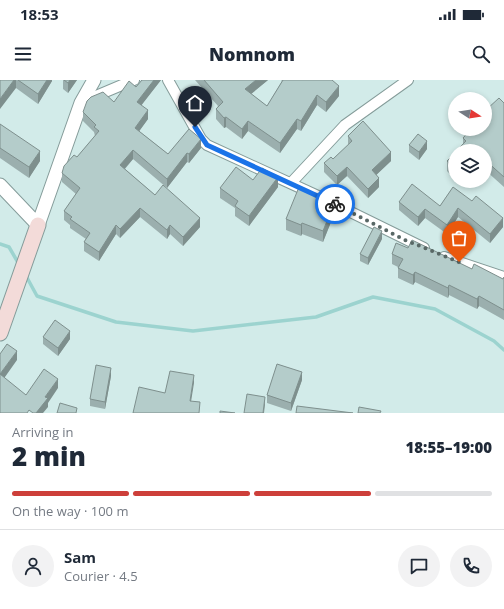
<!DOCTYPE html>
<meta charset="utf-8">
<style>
:root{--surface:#fff;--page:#f2f2f3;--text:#1f2937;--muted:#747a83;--line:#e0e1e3;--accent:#cd3f3a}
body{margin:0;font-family:"Open Sans",sans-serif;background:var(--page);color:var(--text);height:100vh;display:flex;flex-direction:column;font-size:15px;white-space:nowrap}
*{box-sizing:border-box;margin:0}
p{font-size:13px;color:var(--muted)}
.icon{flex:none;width:22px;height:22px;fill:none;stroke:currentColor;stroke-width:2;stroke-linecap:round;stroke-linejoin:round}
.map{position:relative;height:333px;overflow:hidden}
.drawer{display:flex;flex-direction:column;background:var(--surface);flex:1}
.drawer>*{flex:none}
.needle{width:26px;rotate:102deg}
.controls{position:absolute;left:448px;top:12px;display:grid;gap:8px}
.controls a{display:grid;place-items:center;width:44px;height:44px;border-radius:50%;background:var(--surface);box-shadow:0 2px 6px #0003;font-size:20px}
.pin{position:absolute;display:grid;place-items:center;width:34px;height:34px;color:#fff;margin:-41px -17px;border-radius:50% 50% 50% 0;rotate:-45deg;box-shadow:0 0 4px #0007}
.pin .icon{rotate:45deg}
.courier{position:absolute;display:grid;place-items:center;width:40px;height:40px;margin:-20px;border:3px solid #1a73e8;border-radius:50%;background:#fff;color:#222;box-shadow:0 1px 5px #0007}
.head em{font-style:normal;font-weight:800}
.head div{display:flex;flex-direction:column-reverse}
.head{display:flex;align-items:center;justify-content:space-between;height:68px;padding:0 12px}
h1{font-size:26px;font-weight:800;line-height:30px}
.bar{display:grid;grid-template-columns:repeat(4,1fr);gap:6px 4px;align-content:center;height:48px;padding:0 12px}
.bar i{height:5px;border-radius:3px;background:var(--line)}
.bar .on{background:var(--accent)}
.bar p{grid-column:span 4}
.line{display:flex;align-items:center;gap:10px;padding:0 12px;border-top:1px solid var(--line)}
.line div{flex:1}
.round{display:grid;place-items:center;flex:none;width:42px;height:42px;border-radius:21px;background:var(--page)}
.status{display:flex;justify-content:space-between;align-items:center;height:28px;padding:0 20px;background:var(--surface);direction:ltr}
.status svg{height:11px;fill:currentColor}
header{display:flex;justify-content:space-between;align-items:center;height:52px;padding:0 12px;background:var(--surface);font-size:18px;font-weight:800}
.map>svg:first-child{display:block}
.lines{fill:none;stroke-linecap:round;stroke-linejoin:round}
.stream{stroke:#9cd3cf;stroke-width:3.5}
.minor-casing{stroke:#859c9a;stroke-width:12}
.tertiary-casing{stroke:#859c9a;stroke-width:15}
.secondary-casing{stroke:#859c9a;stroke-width:17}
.minor{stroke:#fff;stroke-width:10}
.tertiary{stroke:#fff;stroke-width:13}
.secondary{stroke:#f3dbd9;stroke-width:15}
.wall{fill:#9bafae}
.shaded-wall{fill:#7e8f8d}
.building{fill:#b4ccca;stroke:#7e8f8d}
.done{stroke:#596866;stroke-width:4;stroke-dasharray:0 7.2}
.route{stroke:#1a73e8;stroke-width:5}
</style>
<div class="status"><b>18:53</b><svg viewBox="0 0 49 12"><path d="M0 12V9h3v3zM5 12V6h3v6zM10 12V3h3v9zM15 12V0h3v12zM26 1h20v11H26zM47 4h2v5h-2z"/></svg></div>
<header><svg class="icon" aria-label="menu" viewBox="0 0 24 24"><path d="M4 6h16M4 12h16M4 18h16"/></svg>Nomnom<svg class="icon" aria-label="search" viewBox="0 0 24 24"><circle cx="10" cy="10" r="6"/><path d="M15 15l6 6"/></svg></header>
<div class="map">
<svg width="504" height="333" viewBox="0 0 504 333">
<rect width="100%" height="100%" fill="#d2ebe9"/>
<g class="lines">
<!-- stream -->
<path class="stream" d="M0 164 9 167 20 186
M25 194 37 216 116 242 193 251 316 237 373 217 435 229 494 261 504 270"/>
<!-- minor casing -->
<g class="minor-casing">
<path id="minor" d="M168 0 201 59 207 65 318 116 424 168
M91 18 134 0
M291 103 345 45 408 0
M444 177 504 197"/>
</g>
<!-- tertiary casing -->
<g class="tertiary-casing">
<path id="tertiary" d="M0 105 38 145 81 23 94 0"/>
</g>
<!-- secondary casing -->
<g class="secondary-casing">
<path id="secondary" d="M0 253 38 145"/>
</g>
<!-- minor -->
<use href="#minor" class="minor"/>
<!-- tertiary -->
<use href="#tertiary" class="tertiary"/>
<!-- secondary -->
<use href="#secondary" class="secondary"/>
</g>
<!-- wall -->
<path class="wall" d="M0 0H52V1L38 24 16 8Z
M63 0H77L68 13 63 9Z
M142 0H161L141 25 148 39 139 51 168 74 201 68 189 83 187 82 167 108 133 79 125 89 155 115 200 147 183 166 170 154 167 159 140 137 120 158 116 154 99 181 84 171V162L86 159 70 148V145L64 140V131L76 114 62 102V93L77 77 95 56 94 52 83 41V32L114 22 136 7Z
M195 0H268L251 14 267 26 282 1 281 0H332L339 16 326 32 317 25 301 51 297 49 280 73 248 51 242 59 226 47 224 48 216 39V29L218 26Z
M504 23V107L485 90V71L463 64V58L487 33V29Z
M0 44 40 81 29 98 0 78Z
M348 56 391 81 376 95 379 107 368 118 347 96 337 105 324 92V83L333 79 348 65Z
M409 65 427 69 419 80 409 72Z
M455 73V99L447 91V81Z
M253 100 278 107 249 146 235 136V128L220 118V108Z
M453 107 503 147 490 163 458 137 447 154 425 138 418 146 399 130V122L440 126Z
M335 132 323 162 302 154 301 156 286 150V139Z
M382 159 368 185 360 181V174Z
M408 168 503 199 504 197V240L479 226 477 229 449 215 448 218 415 202 413 205 398 198V187L392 184V174Z
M43 257 70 259 58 276 43 264Z
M111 296 105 329 90 326V319Z
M302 300 291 331 267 323V315Z"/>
<!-- shaded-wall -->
<path class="shaded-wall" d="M14 0H16V8L0 29V19Z
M47 0H52V1L38 24V14Z
M70 0H77L68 13V3Z
M154 0H161L137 31V22Z
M256 0H268L245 19V9Z
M339 6V16L326 32V22Z
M317 15V25L301 51V41Z
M148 30V39L135 57V48Z
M226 37V47L224 48V38Z
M297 39V49L280 73V63Z
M248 41V51L242 59V49Z
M201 59V68L189 83V74Z
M427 61V69L419 80V72Z
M133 70V79L120 94V85Z
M40 71V81L29 98V87Z
M391 72V81L372 99V90Z
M187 73V82L167 108V99Z
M347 87V96L337 105V96Z
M278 97V107L249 146V136Z
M379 98V107L368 118V109Z
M335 121V132L323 162V151Z
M140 128V137L120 158V149Z
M458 128V137L447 154V145Z
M425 129V138L418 146V137Z
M200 138V147L183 166V157Z
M503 138V147L490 163V154Z
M302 143V154L301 156V145Z
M116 145V154L99 181V172Z
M170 145V154L167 159V150Z
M382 151V159L368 185V178Z
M415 192V202L413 205V195Z
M449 205V215L448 218V208Z
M479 216V226L477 229V219Z
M70 251V259L58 276V268Z
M17 271V280L0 304V294Z
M111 288V296L105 329V322Z
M302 292V300L291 331V323Z
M194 295V303L190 328V321Z
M58 299V308L48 323V327L43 333H36L45 317Z
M265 317V324L264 333H263Z"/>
<!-- building -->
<path class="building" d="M0 0H14L0 19Z
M18 0H47L38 14Z
M64 0H70L68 3Z
M142 0H154L137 22 148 30 135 48 168 74 189 49 201 59 189 74 187 73 167 99 133 70 120 85 155 115 163 105 200 138 183 157 170 145 167 150 140 128 120 149 116 145 99 172 84 162 90 153 70 139 72 137 64 131 80 108 62 93 64 86 74 75 77 77 99 51 94 47 96 45 83 32 87 21 91 17 103 12 114 22 129 1 136 7Z
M204 0H256L245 9 267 26 283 0H332L339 6 326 22 317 15 301 41 297 39 280 63 248 41 242 49 226 37 224 38 216 29 223 22Z
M499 18 504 23V97L485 80V71H456L466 61 463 58 471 49H485V35L489 31 487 29Z
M363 41 391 72 372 90 379 98 368 109 347 87 337 96 324 83 331 77 333 79 352 61 348 56Z
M0 44 40 71 29 87 0 68Z
M418 54 427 61 419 72 409 65Z
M455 73V89L447 81Z
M236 87 253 100 262 88 278 97 249 136 235 126 238 121 220 108Z
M412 104 440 126 453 107 472 121 476 116 503 138 490 154 458 128 447 145 425 129 418 137 399 122Z
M299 107 335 121 323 151 302 143 301 145 286 139Z
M374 147 382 151 368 178 360 174Z
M412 160 472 189 474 184 503 199 504 197V230L479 216 477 219 449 205 448 208 415 192 413 195 398 188 403 179 392 174 396 163 408 168Z
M55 240 70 251 58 268 43 257Z
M7 264 17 271 0 294 26 315 44 289 58 299 45 317 48 318 36 333H33L29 330 27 333H0V274Z
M277 284 302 292 291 323 267 315Z
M96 285 111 288 105 322 90 319Z
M170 291 194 295 190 321 200 322 199 333H133L139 307 165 313Z
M247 314 265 317 263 333H244Z
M60 323 77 328 76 333H57Z
M297 326 353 333H296Z
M359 327 381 331 380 333H358Z
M220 331 235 333H220Z"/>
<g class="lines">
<!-- done -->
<path class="done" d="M335 124 405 160 459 182"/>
<!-- route -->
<path class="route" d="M195 47 207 65 335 124"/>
</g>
</svg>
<div class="controls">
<a><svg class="needle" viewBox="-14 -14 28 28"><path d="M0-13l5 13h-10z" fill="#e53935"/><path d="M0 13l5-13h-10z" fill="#747a83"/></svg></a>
<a><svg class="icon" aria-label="layers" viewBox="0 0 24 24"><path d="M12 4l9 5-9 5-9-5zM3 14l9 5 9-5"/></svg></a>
</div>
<div class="pin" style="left:459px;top:182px;background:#ea580c"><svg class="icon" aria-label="bag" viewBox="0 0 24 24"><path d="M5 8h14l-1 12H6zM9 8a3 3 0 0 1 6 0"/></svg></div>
<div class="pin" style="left:195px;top:47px;background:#1f2937"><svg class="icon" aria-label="home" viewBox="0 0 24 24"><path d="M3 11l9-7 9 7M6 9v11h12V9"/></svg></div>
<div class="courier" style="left:335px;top:124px"><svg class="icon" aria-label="bike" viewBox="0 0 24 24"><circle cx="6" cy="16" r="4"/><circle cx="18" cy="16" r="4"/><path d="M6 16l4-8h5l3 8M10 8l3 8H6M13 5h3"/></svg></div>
</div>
<section class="drawer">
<div class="head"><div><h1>2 min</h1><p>Arriving in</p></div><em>18:55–19:00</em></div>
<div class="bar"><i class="on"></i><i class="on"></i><i class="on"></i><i></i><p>On the way · 100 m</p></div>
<div class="line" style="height:72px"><a class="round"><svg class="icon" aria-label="person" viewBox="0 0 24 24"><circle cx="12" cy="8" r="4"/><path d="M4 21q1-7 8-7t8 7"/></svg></a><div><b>Sam</b><p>Courier · 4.5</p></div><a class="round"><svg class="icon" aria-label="chat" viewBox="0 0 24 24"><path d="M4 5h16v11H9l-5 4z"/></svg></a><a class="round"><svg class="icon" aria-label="phone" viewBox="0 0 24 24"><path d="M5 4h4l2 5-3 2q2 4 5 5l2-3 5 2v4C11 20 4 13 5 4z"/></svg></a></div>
</section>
